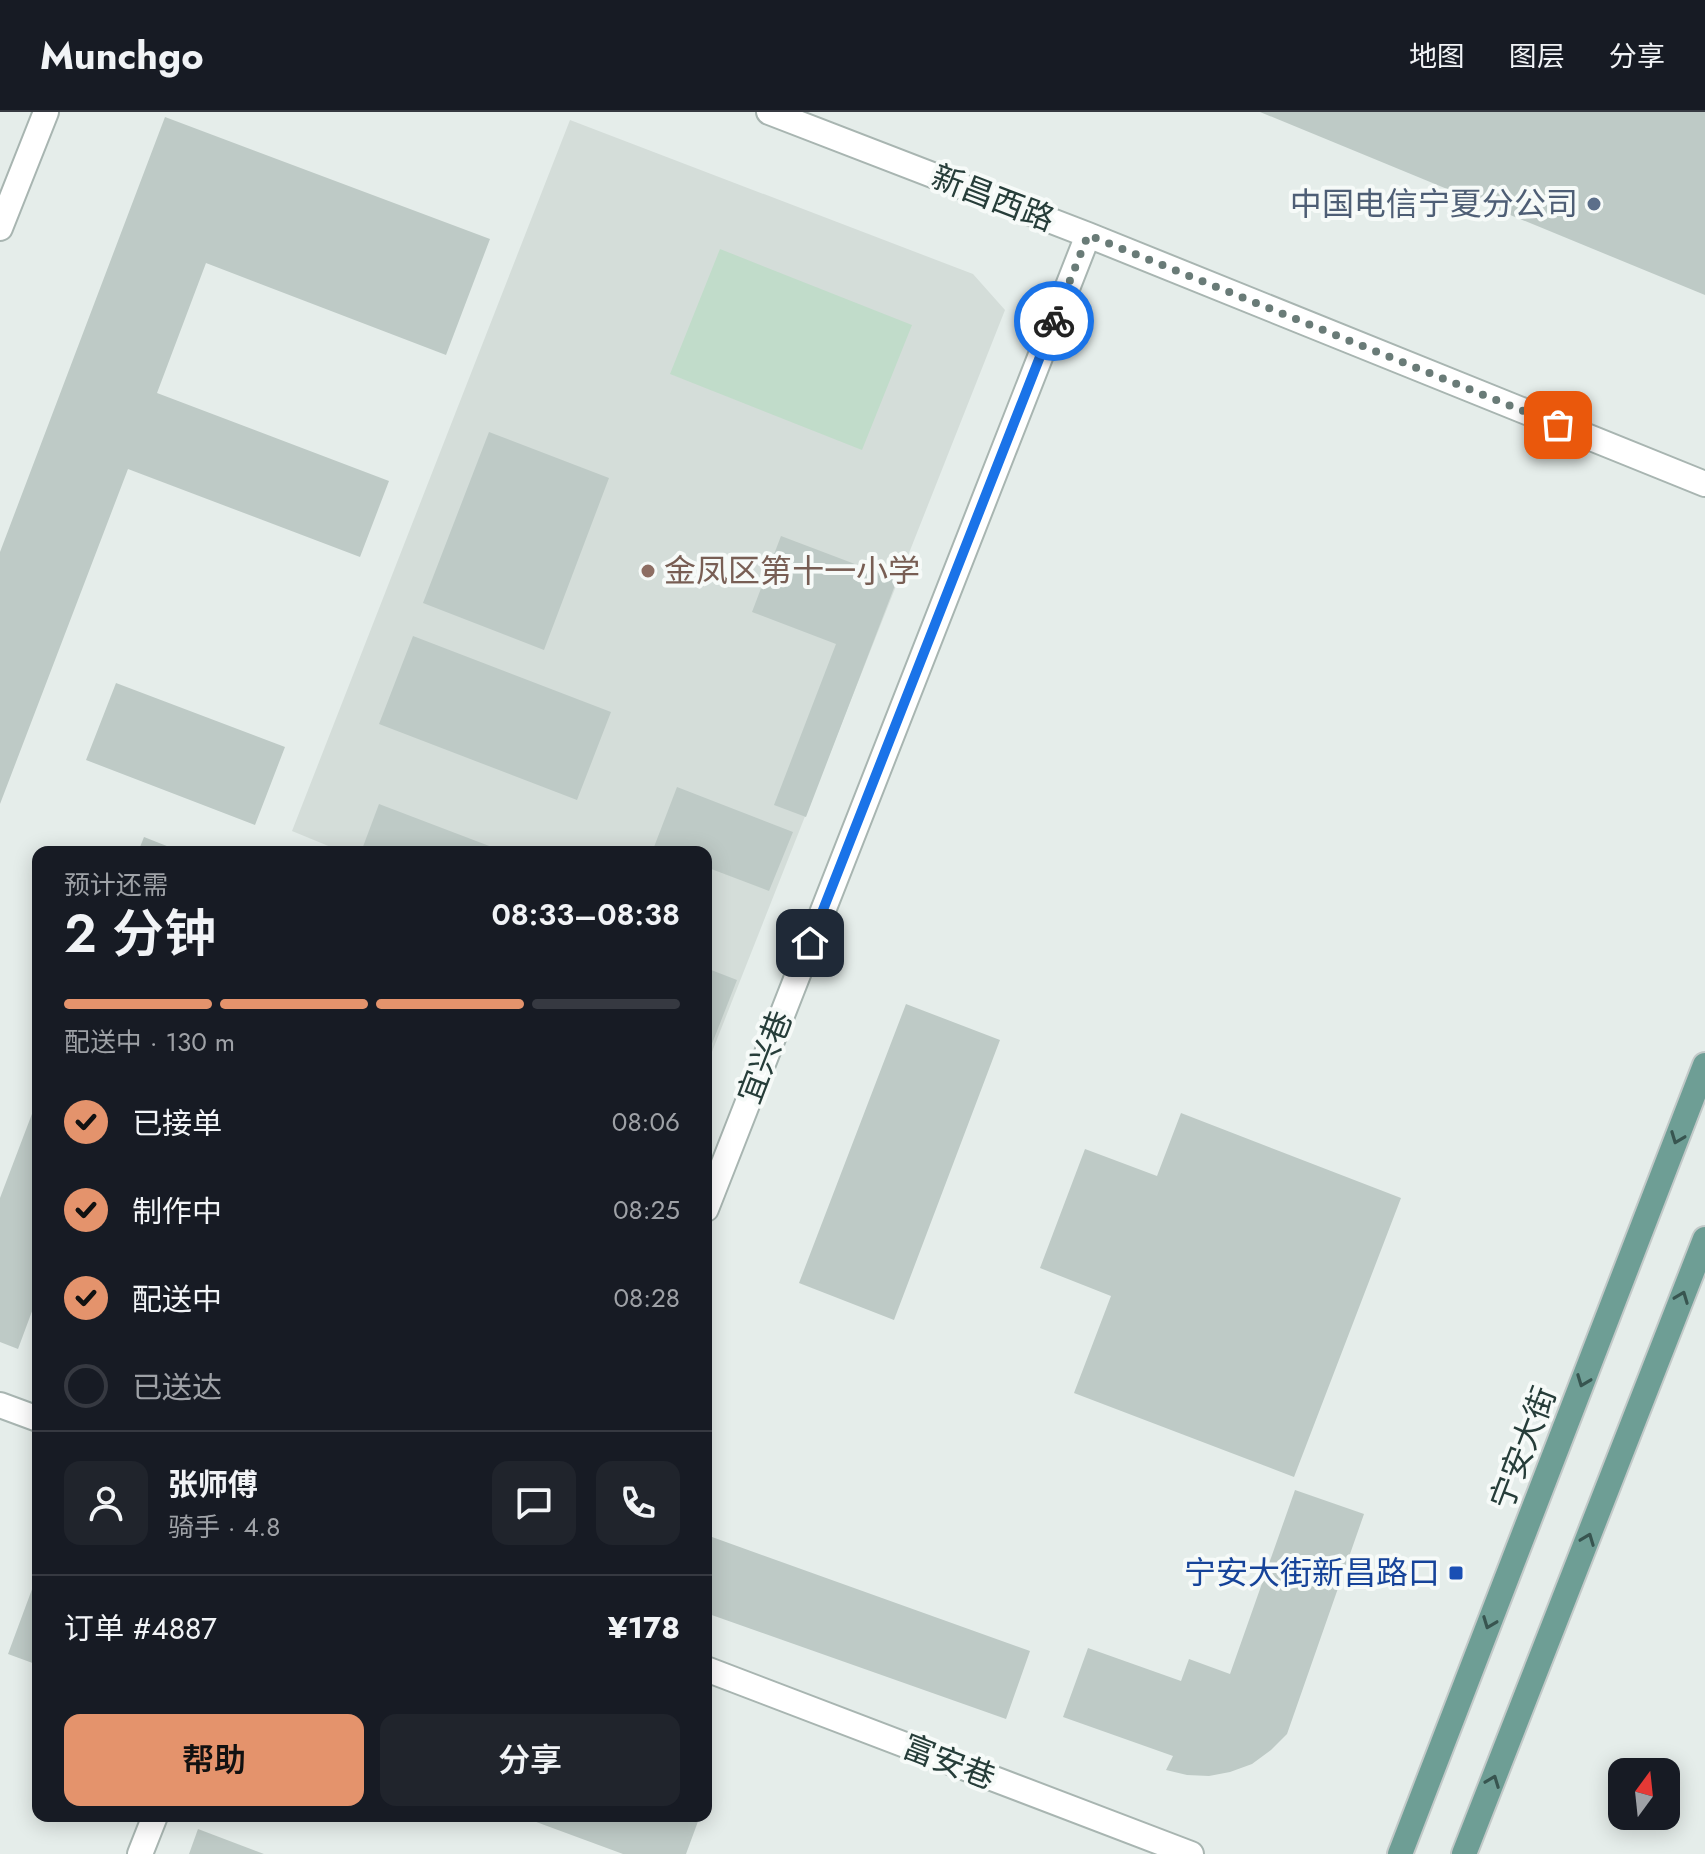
<!DOCTYPE html>
<html lang="zh">
<meta charset="utf-8">
<style>
:root{--surface:#171b24;--page:#20242c;--text:#f1f3f6;--muted:#9ea1a6;--line:#363941;--accent:#e4936c}
body{margin:0;font-family:Jost,"Noto Sans SC",sans-serif;background:var(--page);color:var(--text);height:100vh;display:flex;flex-direction:column;font-size:30px;white-space:nowrap}
*{box-sizing:border-box;margin:0}
p{font-size:26px;color:var(--muted)}
.icon{flex:none;width:44px;height:44px;fill:none;stroke:currentColor;stroke-width:2;stroke-linecap:round;stroke-linejoin:round}
.map{position:relative;flex:1;overflow:hidden}
.side{position:absolute;left:32px;top:734px;width:680px;height:976px;display:flex;flex-direction:column;background:var(--surface);border-radius:16px;box-shadow:0 4px 20px #0003}
.side>*{flex:none}
.needle{width:52px;rotate:15deg}
.controls{position:absolute;left:1608px;top:1646px;display:grid;gap:16px}
.controls a{display:grid;place-items:center;width:72px;height:72px;border-radius:16px;background:var(--surface);box-shadow:0 4px 20px #0003;font-size:40px}
.pin{position:absolute;display:grid;place-items:center;width:68px;height:68px;color:#fff;margin:-34px;border-radius:16px;box-shadow:0 4px 12px #0006}
.courier{position:absolute;display:grid;place-items:center;width:80px;height:80px;margin:-40px;border:6px solid #1a73e8;border-radius:50%;background:#fff;color:#222;box-shadow:0 2px 10px #0007}
.head em{font-style:normal;font-weight:600}
.head div{display:flex;flex-direction:column-reverse}
.head{display:flex;align-items:center;justify-content:space-between;height:136px;padding:0 32px}
h1{font-size:52px;font-weight:600;line-height:60px}
.bar{display:grid;grid-template-columns:repeat(4,1fr);gap:12px 8px;align-content:center;height:96px;padding:0 32px}
.bar i{height:10px;border-radius:6px;background:var(--line)}
.bar .current{background:var(--accent)}
.bar p{grid-column:span 4}
.line{display:flex;align-items:center;gap:20px;padding:0 32px;border-top:2px solid var(--line)}
.line div{flex:1}
.round{display:grid;place-items:center;flex:none;width:84px;height:84px;border-radius:16px;background:var(--page)}
ol{padding:0 32px;list-style:none}
li{display:flex;align-items:center;gap:24px;height:88px}
li p{margin-inline-start:auto}
li .icon{padding:8px;border-radius:50%;background:var(--accent);color:#111;stroke-width:4}
li:last-child{color:var(--muted)}
li i{width:44px;height:44px;border:4px solid var(--line);border-radius:50%}
.action{display:flex;gap:16px;margin-top:auto;padding:16px 32px}
.action a{flex:1;height:92px;border-radius:16px;background:var(--accent);color:#111;font-size:32px;font-weight:600;line-height:92px;text-align:center}
.action a+a{background:var(--page);color:var(--text)}
header{display:flex;align-items:center;gap:48px;box-sizing:border-box;height:112px;padding:0 40px;background:var(--surface);border-bottom:2px solid var(--line)}
header strong{font-size:38px}
nav{display:flex;gap:44px;margin-inline-start:auto;font-size:28px}
.map>svg:first-child{display:block}
.built{fill:#d4ddd9}
.green{fill:#c1dcca}
.building{fill:#becac6}
.lines{fill:none;stroke-linecap:round;stroke-linejoin:round}
.minor-casing{stroke:#a8b5b1;stroke-width:28}
.major-casing{stroke:#c2c9c8;stroke-width:28}
.minor{stroke:#fff;stroke-width:24}
.major{stroke:#6e9e95;stroke-width:24}
.oneway{stroke:#385550}
.done{stroke:#697b77;stroke-width:8;stroke-dasharray:0 14.4}
.route{stroke:#1a73e8;stroke-width:10}
.service-dot{fill:#5c6f8a;stroke:#f6faf8;stroke-width:3}
.education-dot{fill:#8d6e63;stroke:#f6faf8;stroke-width:3}
.transit-dot{fill:#1a4fb4;stroke:#f6faf8;stroke-width:3}
.labels{text-anchor:middle;stroke-width:8;stroke-linejoin:round;paint-order:stroke}
.street-label{font-size:32px;fill:#263d39;stroke:#f6faf8}
.service-label{font-size:32px;fill:#4e5e75;stroke:#f6faf8;text-anchor:end}
.education-label{font-size:32px;fill:#785e54;stroke:#f6faf8;text-anchor:start}
.transit-label{font-size:32px;fill:#164399;stroke:#f6faf8;text-anchor:end}
</style>
<header>
<strong>Munchgo</strong>
<nav><a>地图</a><a>图层</a><a>分享</a></nav>
</header>
<div class="map">
<svg width="1705" height="1742" viewBox="0 0 1705 1742">
<rect width="100%" height="100%" fill="#e5edea"/>
<!-- built -->
<path class="built" d="M570 8 973 162 1005 198 706 955V740H343L292 719Z"/>
<!-- green -->
<path class="green" d="M720 137 912 213 862 338 670 262Z"/>
<!-- building -->
<path class="building" d="M1260 0H1705V183Z
M165 5 490 127 446 243 206 151 157 281 389 369 360 445 128 357 0 692V440Z
M489 320 609 366 544 538 423 491Z
M781 424 897 468 806 705 774 693 836 532 752 500Z
M413 524 611 600 577 688 379 612Z
M116 571 285 635 255 713 86 648Z
M677 675 793 720 769 779 706 755V740H667L654 735Z
M379 692 505 740H361Z
M144 725 182 740H138Z
M706 856 737 868 706 947Z
M906 892 1000 928 894 1208 799 1171Z
M38 986V1183L18 1237 0 1230V1086Z
M1181 1001 1401 1086 1294 1365 1074 1281 1111 1184 1040 1156 1085 1037 1157 1064Z
M1295 1378 1364 1402 1287 1622 1271 1638 1252 1652 1230 1660 1209 1664 1187 1663 1166 1658 1173 1644 1063 1605 1088 1536 1181 1569 1189 1547 1230 1562Z
M712 1425 1030 1539 1006 1607 706 1501V1443Z
M38 1461V1553L8 1542Z
M520 1704H700L686 1742H623Z
M198 1717 264 1742H189Z"/>
<g class="lines">
<!-- minor casing -->
<g class="minor-casing">
<path id="minor" d="M769 0 1088 123 1705 372
M0 116 46 0
M706 1097 1088 123
M0 1293 38 1307
M706 1557 1191 1742
M140 1742 155 1704"/>
</g>
<!-- major casing -->
<g class="major-casing">
<path id="major" d="M1400 1742 1705 953
M1464 1742 1705 1127"/>
</g>
<!-- minor -->
<use href="#minor" class="minor"/>
<!-- major -->
<use href="#major" class="major"/>
</g>
<!-- one-way arrows -->
<defs><path id="oneway-chevron" d="M-2-3.5L2.5 0L-2 3.5" fill="none" stroke-width="1.6" stroke-linecap="round" stroke-linejoin="round" transform="scale(2)"/></defs>
<g class="oneway">
<use href="#oneway-chevron" transform="translate(1677 1026) rotate(111)"/>
<use href="#oneway-chevron" transform="translate(1682 1185) rotate(-69)"/>
<use href="#oneway-chevron" transform="translate(1583 1269) rotate(111)"/>
<use href="#oneway-chevron" transform="translate(1588 1427) rotate(-69)"/>
<use href="#oneway-chevron" transform="translate(1489 1511) rotate(111)"/>
<use href="#oneway-chevron" transform="translate(1493 1669) rotate(-69)"/>
</g>
<g class="lines">
<!-- done -->
<path class="done" d="M1054 209 1088 123 1558 313"/>
<!-- route -->
<path class="route" d="M810 831 1054 209"/>
</g>
<!-- markers -->
<circle class="service-dot" cx="1594" cy="92" r="8"/>
<circle class="education-dot" cx="648" cy="459" r="8"/>
<rect class="transit-dot" x="1448" y="1453" width="16" height="16" rx="4"/>
<g class="labels">
<!-- street labels -->
<g class="street-label">
<text transform="translate(993 86) rotate(21)" y="11">新昌西路</text>
<text transform="translate(765 945) rotate(-69)" y="11">宜兴巷</text>
<text transform="translate(1523 1336) rotate(-69)" y="11">宁安大街</text>
<text transform="translate(949 1650) rotate(21)" y="11">富安巷</text>
</g>
<!-- service labels -->
<g class="service-label">
<text x="1578" y="103">中国电信宁夏分公司</text>
</g>
<!-- education labels -->
<g class="education-label">
<text x="664" y="470">金凤区第十一小学</text>
</g>
<!-- transit labels -->
<g class="transit-label">
<text x="1440" y="1472">宁安大街新昌路口</text>
</g>
</g>
</svg>
<div class="controls">
<a><svg class="needle" viewBox="-14 -14 28 28"><path d="M0-13l5 13h-10z" fill="#e53935"/><path d="M0 13l5-13h-10z" fill="#9ea1a6"/></svg></a>
</div>
<div class="pin" style="left:1558px;top:313px;background:#ea580c"><svg class="icon" aria-label="bag" viewBox="0 0 24 24"><path d="M5 8h14l-1 12H6zM9 8a3 3 0 0 1 6 0"/></svg></div>
<div class="pin" style="left:810px;top:831px;background:#1f2937"><svg class="icon" aria-label="home" viewBox="0 0 24 24"><path d="M3 11l9-7 9 7M6 9v11h12V9"/></svg></div>
<div class="courier" style="left:1054px;top:209px"><svg class="icon" aria-label="bike" viewBox="0 0 24 24"><circle cx="6" cy="16" r="4"/><circle cx="18" cy="16" r="4"/><path d="M6 16l4-8h5l3 8M10 8l3 8H6M13 5h3"/></svg></div>
<section class="side">
<div class="head"><div><h1>2 分钟</h1><p>预计还需</p></div><em>08:33–08:38</em></div>
<div class="bar"><i class="current"></i><i class="current"></i><i class="current"></i><i></i><p>配送中 · 130 m</p></div>
<ol>
<li><svg class="icon" aria-label="check" viewBox="0 0 24 24"><path d="M5 12l5 5 9-10"/></svg>已接单<p>08:06</p></li>
<li><svg class="icon" aria-label="check" viewBox="0 0 24 24"><path d="M5 12l5 5 9-10"/></svg>制作中<p>08:25</p></li>
<li><svg class="icon" aria-label="check" viewBox="0 0 24 24"><path d="M5 12l5 5 9-10"/></svg>配送中<p>08:28</p></li>
<li><i></i>已送达</li>
</ol>
<div class="line" style="height:144px"><a class="round"><svg class="icon" aria-label="person" viewBox="0 0 24 24"><circle cx="12" cy="8" r="4"/><path d="M4 21q1-7 8-7t8 7"/></svg></a><div><b>张师傅</b><p>骑手 · 4.8</p></div><a class="round"><svg class="icon" aria-label="chat" viewBox="0 0 24 24"><path d="M4 5h16v11H9l-5 4z"/></svg></a><a class="round"><svg class="icon" aria-label="phone" viewBox="0 0 24 24"><path d="M5 4h4l2 5-3 2q2 4 5 5l2-3 5 2v4C11 20 4 13 5 4z"/></svg></a></div>
<div class="line" style="height:104px"><div>订单 #4887</div><b>¥178</b></div>
<div class="action"><a>帮助</a><a>分享</a></div>
</section>
</div>
